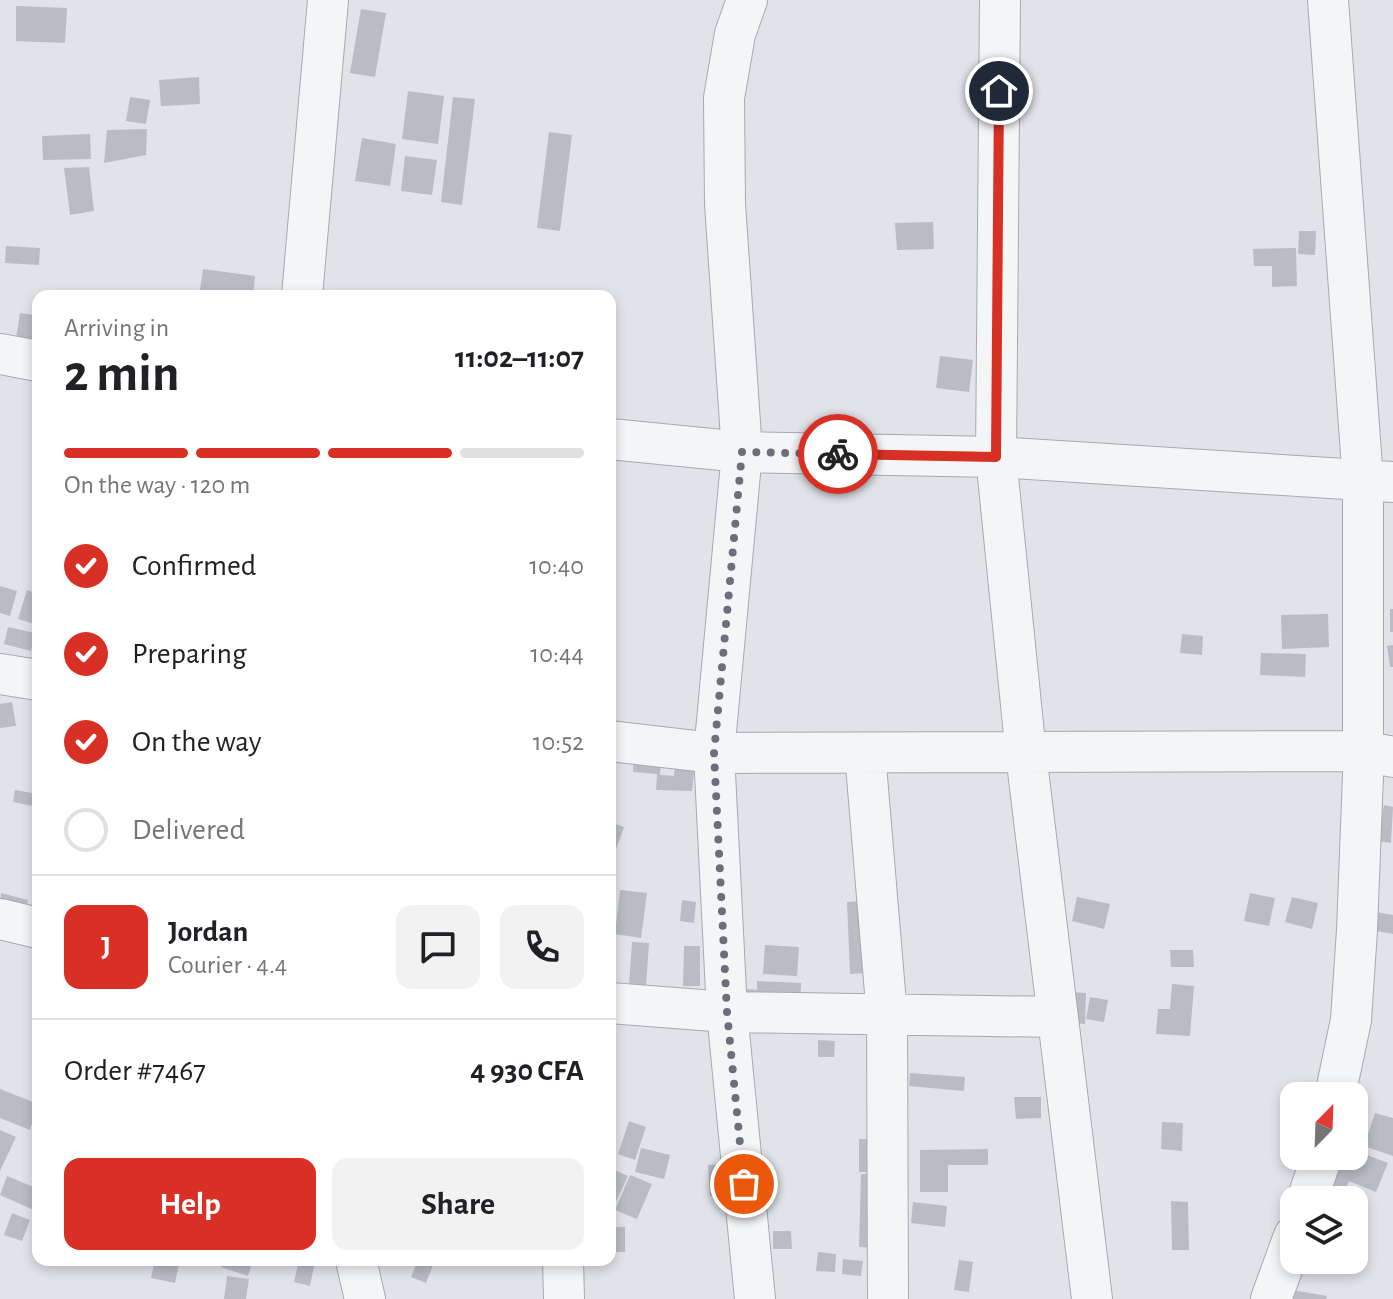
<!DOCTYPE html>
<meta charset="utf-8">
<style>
:root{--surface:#fff;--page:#f2f2f2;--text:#202124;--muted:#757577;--line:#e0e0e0;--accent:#d93025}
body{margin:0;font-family:"Alegreya Sans",sans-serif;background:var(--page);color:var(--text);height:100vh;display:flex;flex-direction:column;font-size:30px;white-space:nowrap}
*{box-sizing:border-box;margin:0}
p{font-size:26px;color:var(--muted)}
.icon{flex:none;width:44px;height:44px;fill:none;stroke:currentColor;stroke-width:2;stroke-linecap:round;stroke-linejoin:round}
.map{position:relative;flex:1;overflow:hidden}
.sheet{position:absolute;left:32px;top:290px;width:584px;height:976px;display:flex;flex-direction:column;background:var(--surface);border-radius:16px;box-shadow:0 4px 12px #0003}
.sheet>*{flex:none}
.needle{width:52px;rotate:23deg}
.fabs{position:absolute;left:1280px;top:1082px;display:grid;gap:16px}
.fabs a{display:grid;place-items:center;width:88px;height:88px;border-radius:16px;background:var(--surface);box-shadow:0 4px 12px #0003;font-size:40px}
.pin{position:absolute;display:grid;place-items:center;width:68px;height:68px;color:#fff;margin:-34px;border:4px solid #fff;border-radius:50%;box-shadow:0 2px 8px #0007}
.courier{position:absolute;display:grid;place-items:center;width:80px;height:80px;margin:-40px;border:6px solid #d93025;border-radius:50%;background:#fff;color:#222;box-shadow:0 2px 10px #0007}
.headline em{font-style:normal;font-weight:700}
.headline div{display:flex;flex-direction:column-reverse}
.headline{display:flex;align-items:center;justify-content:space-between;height:136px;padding:0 32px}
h1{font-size:52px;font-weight:700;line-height:60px}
.bar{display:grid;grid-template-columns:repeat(4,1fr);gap:12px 8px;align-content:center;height:96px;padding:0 32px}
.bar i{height:10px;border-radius:6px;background:var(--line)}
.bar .selected{background:var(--accent)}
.bar p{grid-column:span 4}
.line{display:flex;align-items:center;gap:20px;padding:0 32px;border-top:2px solid var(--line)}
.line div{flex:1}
.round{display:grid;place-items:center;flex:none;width:84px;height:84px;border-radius:16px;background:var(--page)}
ol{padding:0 32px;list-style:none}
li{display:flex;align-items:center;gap:24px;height:88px}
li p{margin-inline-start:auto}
li .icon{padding:8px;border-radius:50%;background:var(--accent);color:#fff;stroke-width:4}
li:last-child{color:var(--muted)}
li i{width:44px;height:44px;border:4px solid var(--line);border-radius:50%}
.button{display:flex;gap:16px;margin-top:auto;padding:16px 32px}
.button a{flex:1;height:92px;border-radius:16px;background:var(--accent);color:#fff;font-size:32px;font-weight:700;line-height:92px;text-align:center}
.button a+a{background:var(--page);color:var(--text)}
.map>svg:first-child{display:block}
.building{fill:#b9bcc5}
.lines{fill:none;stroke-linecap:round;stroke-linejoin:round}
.minor-casing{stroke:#a6aab3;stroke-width:42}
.minor{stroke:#f4f5f7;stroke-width:40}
.done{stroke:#6a6f7b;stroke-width:8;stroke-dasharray:0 14.4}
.route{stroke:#d93025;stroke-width:10}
</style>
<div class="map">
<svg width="1393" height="1299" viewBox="0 0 1393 1299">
<rect width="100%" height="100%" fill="#e1e3e9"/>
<!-- building -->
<path class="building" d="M16 6 67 8 65 43 16 41Z
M361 9 386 13 375 77 350 73Z
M199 77 200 104 161 106 159 80Z
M408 91 444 96 438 144 402 139Z
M130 97 150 100 146 124 126 121Z
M453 97 475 99 462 205 441 202Z
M147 129 146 155 104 163 107 130Z
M549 132 572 135 560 231 537 228Z
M90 134 91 159 43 160 42 136Z
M362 138 396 144 390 186 355 181Z
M405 156 437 160 432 195 401 191Z
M89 167 94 211 70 215 64 168Z
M933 222 934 249 897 250 895 223Z
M1299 231H1316L1315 255 1298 254Z
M6 246 40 248 39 265 5 263Z
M1296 248 1297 286 1272 287V266H1254L1253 249Z
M203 269 255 276 253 296H199Z
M20 313 35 315 31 347 15 345Z
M940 356 973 360 969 392 936 388Z
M0 586 17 591 10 616 0 613Z
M27 590 38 594V625L18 619Z
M1390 609H1393V632H1390Z
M1328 614 1329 647 1282 649 1281 615Z
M8 627 35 633 31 651 4 644Z
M1182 634 1203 636 1202 655 1180 653Z
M1393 645V667H1390L1387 646Z
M1261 653 1306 654 1305 677 1260 675Z
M12 702 16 726 0 728V704Z
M634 758 661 760 660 775 674 776 675 761 695 763 692 791 656 790 657 774 633 772Z
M15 790 38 794V807L13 802Z
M1384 805 1393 807 1391 843 1377 841Z
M610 822 624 827 616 849 610 847Z
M620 890 647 893 641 938 615 934Z
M1 893 28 900 25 913 0 906Z
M1250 893 1275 898 1269 926 1244 921Z
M1077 897 1110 904 1104 929 1072 921Z
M1292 897 1318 903 1312 929 1285 922Z
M682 900 696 902 694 923 680 921Z
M863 901 866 973 850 974 847 902Z
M1375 912 1393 915V934L1371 930Z
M632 942 649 943 646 986 629 985Z
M765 945 799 947 797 976 763 974Z
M684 946H700V986H683Z
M1170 950H1193L1194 967H1171Z
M757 981 801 983 800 1004 746 1001 747 989 757 990Z
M1172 984 1194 986 1190 1036 1156 1034 1158 1009H1170Z
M1069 992 1086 993 1085 1024 1068 1023Z
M1090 997 1108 1000 1104 1022 1086 1019Z
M818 1040 835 1041 834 1057H818Z
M910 1073 965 1077 964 1091 909 1086Z
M0 1089 38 1104 30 1130 0 1118Z
M1014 1097H1041V1118L1016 1119Z
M1375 1113 1393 1118V1156L1364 1146Z
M629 1121 646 1127 635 1160 618 1154Z
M1162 1122 1183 1123 1182 1151 1161 1149Z
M0 1130 16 1137 0 1171Z
M859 1139H878V1172H859Z
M641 1148 670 1155 664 1179 635 1172Z
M988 1149V1165H948V1192H920V1150Z
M1354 1150 1388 1163 1376 1192 1349 1181 1343 1195 1324 1187 1336 1156H1354Z
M722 1164 723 1195 710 1196 708 1165Z
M610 1168 628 1176 613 1208 610 1206Z
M861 1174H878L876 1248 859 1247Z
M630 1175 652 1184 637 1219 615 1210Z
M7 1176 38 1189V1212L0 1195Z
M1171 1201 1188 1202 1189 1250H1172Z
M913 1202 947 1206 945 1227 911 1223Z
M12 1213 30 1220 22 1241 4 1235Z
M610 1227H625V1252H610Z
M773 1231H791L792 1249H773Z
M818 1252 836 1254 835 1272 816 1271Z
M843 1259 863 1261 861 1276 842 1274Z
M155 1260H180L175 1283 151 1278Z
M224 1260H253L248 1276 221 1267Z
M299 1260 315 1262 310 1286 294 1282Z
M418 1260H435L426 1283 411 1277Z
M959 1260 973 1262 969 1292 954 1290Z
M227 1276 249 1279 246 1299H224Z
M1292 1290 1327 1296 1326 1299H1291Z"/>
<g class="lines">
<!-- minor casing -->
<g class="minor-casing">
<path id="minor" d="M747 0 735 34 724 98 725 204 742 452 714 753 727 1012 755 1299
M1000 0 996 457 1026 754 1092 1299
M1328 0 1363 481V775L1357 930 1351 1020 1335 1096
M302 296 328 0
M0 354 38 361
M610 439 742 452 996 457 1393 482
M0 674 38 680
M610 741 714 753 1363 751 1393 757
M865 753 887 1016 888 1299
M0 919 38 928
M610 1003 727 1012 1058 1017
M1307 1200 1322 1156
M356 1260 365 1299
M563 1260 564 1299
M1271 1299 1294 1236"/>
</g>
<!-- minor -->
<use href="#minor" class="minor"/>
</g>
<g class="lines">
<!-- done -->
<path class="done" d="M744 1184 727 1012 714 753 742 452 838 454"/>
<!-- route -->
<path class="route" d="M838 454 996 457 999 91"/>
</g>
</svg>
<div class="fabs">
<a><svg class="needle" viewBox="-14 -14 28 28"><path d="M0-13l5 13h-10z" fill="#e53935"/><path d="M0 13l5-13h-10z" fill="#757577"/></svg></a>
<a><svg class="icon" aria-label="layers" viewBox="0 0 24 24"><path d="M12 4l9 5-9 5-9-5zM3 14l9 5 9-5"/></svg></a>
</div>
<div class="pin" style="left:744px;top:1184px;background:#ea580c"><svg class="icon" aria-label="bag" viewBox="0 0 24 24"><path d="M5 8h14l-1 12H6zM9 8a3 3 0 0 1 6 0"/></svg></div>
<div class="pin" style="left:999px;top:91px;background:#1f2937"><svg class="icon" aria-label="home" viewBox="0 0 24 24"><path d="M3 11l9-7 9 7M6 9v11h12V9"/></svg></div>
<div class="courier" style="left:838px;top:454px"><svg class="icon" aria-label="bike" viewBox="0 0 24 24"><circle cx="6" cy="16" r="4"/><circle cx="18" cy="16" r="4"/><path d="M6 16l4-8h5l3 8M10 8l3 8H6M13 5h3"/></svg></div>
<section class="sheet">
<div class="headline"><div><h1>2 min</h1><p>Arriving in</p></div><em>11:02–11:07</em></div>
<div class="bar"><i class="selected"></i><i class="selected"></i><i class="selected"></i><i></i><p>On the way · 120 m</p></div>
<ol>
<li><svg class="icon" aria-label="check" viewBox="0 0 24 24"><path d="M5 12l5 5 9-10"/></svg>Confirmed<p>10:40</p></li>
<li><svg class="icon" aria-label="check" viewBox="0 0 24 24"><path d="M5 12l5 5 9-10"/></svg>Preparing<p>10:44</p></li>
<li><svg class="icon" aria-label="check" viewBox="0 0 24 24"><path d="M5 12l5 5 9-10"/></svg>On the way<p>10:52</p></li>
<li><i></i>Delivered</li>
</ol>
<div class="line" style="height:144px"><b class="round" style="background:var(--accent);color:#fff">J</b><div><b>Jordan</b><p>Courier · 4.4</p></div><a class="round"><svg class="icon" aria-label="chat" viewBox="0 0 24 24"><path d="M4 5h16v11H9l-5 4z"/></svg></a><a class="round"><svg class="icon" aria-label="phone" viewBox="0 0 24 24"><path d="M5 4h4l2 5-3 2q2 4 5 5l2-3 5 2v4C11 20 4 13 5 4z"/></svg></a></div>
<div class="line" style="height:104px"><div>Order #7467</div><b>4 930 CFA</b></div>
<div class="button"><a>Help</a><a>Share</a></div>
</section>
</div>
